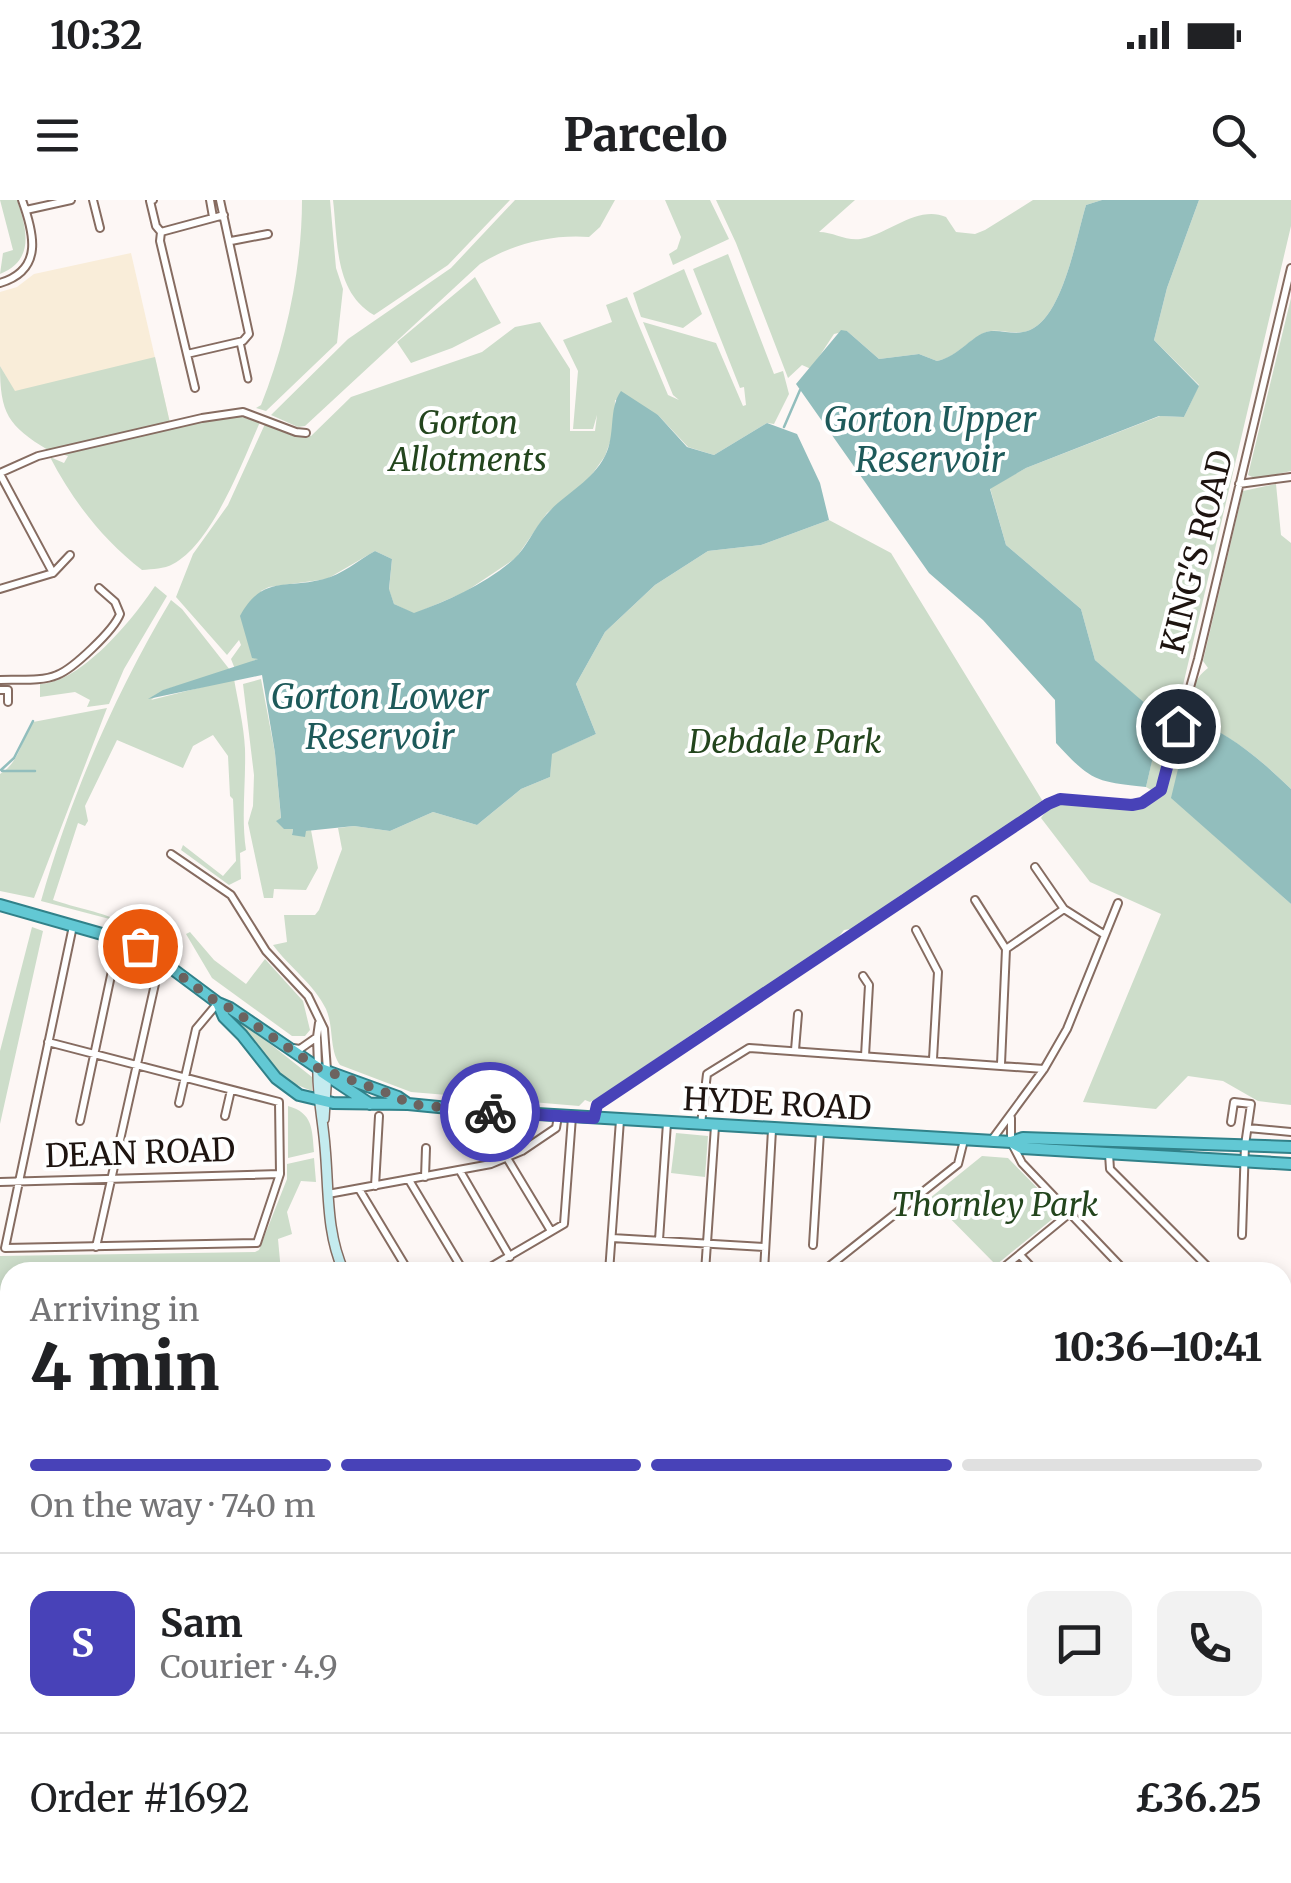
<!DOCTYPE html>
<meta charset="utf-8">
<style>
:root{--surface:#fff;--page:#f2f2f2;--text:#202124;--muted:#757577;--line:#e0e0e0;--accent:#4842b8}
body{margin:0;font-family:Merriweather,serif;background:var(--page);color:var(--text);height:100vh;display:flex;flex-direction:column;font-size:38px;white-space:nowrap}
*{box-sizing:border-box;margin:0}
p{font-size:32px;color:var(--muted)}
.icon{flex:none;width:55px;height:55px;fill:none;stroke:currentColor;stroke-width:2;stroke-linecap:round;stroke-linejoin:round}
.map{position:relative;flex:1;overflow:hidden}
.drawer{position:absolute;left:0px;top:1062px;width:1292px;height:622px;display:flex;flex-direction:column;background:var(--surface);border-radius:30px 30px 0 0;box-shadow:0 5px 15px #0003}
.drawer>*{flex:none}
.pin{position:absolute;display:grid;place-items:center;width:85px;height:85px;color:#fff;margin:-42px;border:5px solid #fff;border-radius:50%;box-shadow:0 2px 10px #0007}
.courier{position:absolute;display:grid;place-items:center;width:100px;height:100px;margin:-50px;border:8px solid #4842b8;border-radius:50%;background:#fff;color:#222;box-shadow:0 2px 12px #0007}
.summary em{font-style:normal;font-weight:800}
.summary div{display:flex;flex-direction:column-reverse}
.summary{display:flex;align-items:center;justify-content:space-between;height:170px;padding:0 30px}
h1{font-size:65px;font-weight:800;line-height:75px}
.bar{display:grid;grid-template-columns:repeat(4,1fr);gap:15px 10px;align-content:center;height:120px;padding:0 30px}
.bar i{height:12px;border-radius:8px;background:var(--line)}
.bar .on{background:var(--accent)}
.bar p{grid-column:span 4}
.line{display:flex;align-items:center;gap:25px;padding:0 30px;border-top:2px solid var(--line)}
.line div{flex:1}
.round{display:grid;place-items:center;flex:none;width:105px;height:105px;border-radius:20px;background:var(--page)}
.status{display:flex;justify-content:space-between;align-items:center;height:70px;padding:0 50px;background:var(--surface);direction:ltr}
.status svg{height:28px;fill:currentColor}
header{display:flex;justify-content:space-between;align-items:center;height:130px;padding:0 30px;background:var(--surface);font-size:45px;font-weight:800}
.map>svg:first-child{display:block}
.education{fill:#f9edd9}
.green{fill:#cdddca}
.water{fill:#92bebd}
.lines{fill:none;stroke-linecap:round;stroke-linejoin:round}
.stream{stroke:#92bebd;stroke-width:2.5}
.pedestrian-casing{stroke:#866c61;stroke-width:9}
.minor-casing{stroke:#866c61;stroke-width:10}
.secondary-casing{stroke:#866c61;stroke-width:12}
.trunk-casing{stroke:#318189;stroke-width:14}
.pedestrian{stroke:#fff;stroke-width:5}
.minor{stroke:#fff;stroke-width:6}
.secondary{stroke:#c4ebef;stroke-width:9}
.trunk{stroke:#62c8d4;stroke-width:10}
.rail-casing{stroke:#403733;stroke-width:6}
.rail{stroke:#fff;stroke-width:2.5;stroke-dasharray:8;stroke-linecap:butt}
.done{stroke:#6c6360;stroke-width:10;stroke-dasharray:0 18}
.route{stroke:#4842b8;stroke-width:12}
.labels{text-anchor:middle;stroke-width:8;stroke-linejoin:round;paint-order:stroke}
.park-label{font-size:32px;font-style:italic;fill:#23451d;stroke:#fff}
.street-label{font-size:32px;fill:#1e1410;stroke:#fff}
.water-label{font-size:35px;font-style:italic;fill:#1e5a5a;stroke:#fff}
</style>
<div class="status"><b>10:32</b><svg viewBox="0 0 49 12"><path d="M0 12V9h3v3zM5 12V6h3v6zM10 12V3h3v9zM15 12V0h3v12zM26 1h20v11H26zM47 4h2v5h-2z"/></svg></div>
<header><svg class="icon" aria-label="menu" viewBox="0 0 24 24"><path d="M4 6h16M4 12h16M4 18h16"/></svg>Parcelo<svg class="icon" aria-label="search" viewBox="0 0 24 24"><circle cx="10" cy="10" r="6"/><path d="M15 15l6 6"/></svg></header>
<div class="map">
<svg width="1291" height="1683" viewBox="0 0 1291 1683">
<rect width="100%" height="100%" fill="#fdf7f5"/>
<!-- education -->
<path class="education" d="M131 53 170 223 48 250 0 166V92L17 87 34 74Z"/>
<!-- green -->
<path class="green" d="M0 0H17C27 29 35 60 0 74L3 53 13 50Z
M302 0H330L336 68 343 89 337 143 266 211 256 208 261 205C286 143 302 68 302 0Z
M333 0H510L448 65 374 115C334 92 338 41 333 0Z
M515 0H615L600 27 589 37C552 34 512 44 480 64L305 226 298 227 271 215 348 139 451 68Z
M665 0H710L729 39 673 65 669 54 677 49 681 37Z
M716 0H855L819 32C835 32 848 43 865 38 890 32 919 5 946 17L956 32 975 34 985 30 1033 0H1102L1086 5C1076 38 1063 116 1030 130 1016 136 1004 129 991 131 974 133 959 157 937 161L919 154 879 159 847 131 834 134 811 169 802 165 788 178 736 43Z
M1199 0H1291V26L1176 515 1187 518 1183 514C1189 497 1193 479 1208 468L1203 461 1243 291 1276 284 1281 335 1291 343V589C1262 561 1229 532 1190 520L1177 602 1291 704V905L1258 901 1223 881 1188 876 1156 909 1083 902 1161 714 1090 682 1041 618C1061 584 1128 624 1162 596L1146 587 1163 512 1147 506 1095 460 1081 409 1006 345 990 288 1026 268 1160 216 1184 217 1199 185 1154 140 1167 88Z
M728 54 774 174 783 171 789 194 774 224 767 223 714 255 688 247 658 215 615 200 614 231 605 256 586 283 547 313 516 358 465 392 414 414 394 404 389 390 392 359 375 351 327 379 269 387 261 391 258 459 235 469 231 459 241 445 239 440 227 455 176 397 193 354 228 305 265 224 293 236H311L351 197 482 152 515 127 540 122 570 169V231H595L597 215 593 229H573L578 171 563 140 612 122 606 105 627 97 668 195 679 200 673 195 643 122 716 143 743 206 746 205 744 187 740 188 693 69Z
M684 69 702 114 683 128 641 117 633 93Z
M475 77 501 123 452 148 411 163 397 142Z
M1291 98V271L1256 279 1248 275Z
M155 157 170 223 48 250C8 226 0 213 0 166L15 191Z
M238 216 260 222C243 261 212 344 173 364 164 369 153 369 142 370 103 340 72 300 50 257L64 263 68 256 58 253 187 224Z
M829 320 891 353 1042 600 1041 606 933 678 902 694 856 728 844 730 833 744 710 822 606 893 590 902 585 900 579 906 411 892 340 865C329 850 334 827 326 809 314 784 289 767 273 745L287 742 284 715H315L319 710 342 649 338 628 354 626 390 631 433 612 477 625 521 589 550 577 551 554 596 534 576 484 605 432 655 385 708 351 761 345Z
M155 386 167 396 124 469 109 504 87 507 90 500 75 492 40 497V484C81 483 134 418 155 386Z
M171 400 182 409 230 470 164 490 151 500 234 479C238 502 244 526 245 549 246 583 241 617 246 650L240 653 241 679 229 685 181 650 183 645 223 676 236 661 233 599 230 596 228 556 213 535 193 546 183 568 117 540 85 606 88 621 85 626 78 623 53 700C73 707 106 713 121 722L41 701C71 595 115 494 171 400Z
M261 479 275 553 281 619 277 621 293 629 292 634 311 630 318 668 306 690 274 689 273 698H264L248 623 253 606 254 575 243 484Z
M107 508 34 698 0 691V574C20 562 21 540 33 522Z
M32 727 43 731 0 924V851Z
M190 732 214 760 246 784 265 759 303 801 310 830 305 836H292L212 778 186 734Z
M229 811 312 877V891L285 880 227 813Z
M288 906C313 913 312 929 314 952L288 958Z
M676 933 708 936 705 977 671 973Z
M982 956 1008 958 1061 1012 996 1065 930 998Z
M314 958 316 982 301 981 287 1012 292 1034 278 1039 281 1072H10V1504L0 1498V1056L255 1052 259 1050 287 979V964Z
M1291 1487V1664L1283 1670 1282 1494Z
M821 1675H1276L1265 1683H810Z"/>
<!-- water -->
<path class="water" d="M1102 0H1199L1167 88 1154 140 1199 186 1184 217 1159 216 1026 268 990 289 1006 345 1081 409 1095 460 1162 518 1146 587C1095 582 1090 580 1056 543L1055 500 983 420 929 373 796 184 841 130 847 131 879 159 919 154 937 161C959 157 974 132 991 131 1005 130 1016 136 1030 130 1063 116 1076 38 1086 5Z
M621 191 658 215 687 247 714 255 767 223 797 234 820 283 829 320 761 345 708 351 655 385 605 432 576 484 596 534 552 554 550 577 521 589 477 625 433 612 390 631 354 626 306 631 305 637 292 635 293 629H284L276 621 281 618 275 553 262 475 148 499 163 490 258 459 252 458 240 416C262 375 287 389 324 379 341 375 359 360 375 351L392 359 389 389 394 404 414 413C449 400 486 384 514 359 527 347 534 328 546 315 565 293 591 283 605 256 616 235 608 209 621 191Z
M1190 519C1229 532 1262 561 1291 589V704L1171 598Z"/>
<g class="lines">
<!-- stream -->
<path class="stream" d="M784 227 800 190
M1 570 14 558 33 521
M2 571H35
M6 1498 10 1497"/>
<!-- pedestrian casing -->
<g class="pedestrian-casing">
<path id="pedestrian" d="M240 142 248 179"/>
</g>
<!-- minor casing -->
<g class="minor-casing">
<path id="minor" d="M93 0 100 28
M153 0 150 1 156 26 161 32 160 41 195 188
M210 0 213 17
M26 10 71 0
M161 32 224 15
M231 41 268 34
M0 83C44 70 34 33 22 0
M187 154 243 141 249 134 220 0
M0 273 38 256 202 218 243 212 296 232 306 233
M0 274 53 373
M1239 284 1291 277
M0 389 53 373 70 355
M0 480C17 479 41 482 57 475 73 469 114 430 120 414L115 402 99 388
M0 490H8V502
M171 654 231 695 266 751 308 796 324 829 327 870
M1035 667 1064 709 1105 735
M975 700 1006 749 1001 864
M916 730 938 772 933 859
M1006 749 1064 709
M863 776 869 785 865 856
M317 837 318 867
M48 842 279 902 280 974 257 1043 5 1048 73 726
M293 848 300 849 317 837 319 823
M795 850 798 814
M179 903 196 829 217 804
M225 916 231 890
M594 918 597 905 1047 604 1060 599 1131 605 1142 603 1161 590 1198 459 1291 68
M1011 918V942L1022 963 1126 1072
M80 921 119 738
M1231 922 1234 902 1251 904 1245 945 1242 1035
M701 924 707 874 749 848 1044 869
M1248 928 1291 932
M991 941 1044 869 1067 829 1118 703
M1109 954 1110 969 1213 1072
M507 958 551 1031
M460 971 510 1057
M425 977 426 948
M409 980 464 1072
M0 982 280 974
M375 986 379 916
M359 989 409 1072
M328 994 491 964 522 951 556 928 558 916
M612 1038 765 1047
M659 1040 667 923
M813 1045 820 932
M96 1047 157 775 164 764
M1020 1055 1036 1072
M764 1071 772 930
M482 1072 564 1024 572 917
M609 1072 620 920
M705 1072 715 926
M822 1072 958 964 964 940
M998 1072 1070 1013
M1282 1143 1290 1152
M1282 1225 1291 1233
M1282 1319 1291 1327
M1282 1424 1291 1435
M293 1675 303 1683
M690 1675 694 1683
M461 1683V1675
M568 1683 595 1675
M751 1683 761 1675"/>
</g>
<!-- secondary casing -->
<g class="secondary-casing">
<path id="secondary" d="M318 868C317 895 323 920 325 947 329 990 326 1033 344 1072
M324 919 327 871
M527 1683 528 1675"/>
</g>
<!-- trunk casing -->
<g class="trunk-casing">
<path id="trunk" d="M0 705 130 742 155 756 218 803 230 808 318 868 398 897 408 904
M218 803 224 817 242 835 276 878 299 895 333 903 408 904 469 910 1011 942 1023 938 1291 947
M322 872 370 904
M1011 942 1022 948 1291 964"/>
</g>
<!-- pedestrian -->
<use href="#pedestrian" class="pedestrian"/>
<!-- minor -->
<use href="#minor" class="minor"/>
<!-- secondary -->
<use href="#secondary" class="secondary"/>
<!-- trunk -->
<use href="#trunk" class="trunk"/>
<!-- rail casing -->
<g class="rail-casing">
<path id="rail" d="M0 1529 10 1536
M201 1675 212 1683"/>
</g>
<!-- rail -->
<use href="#rail" class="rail"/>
</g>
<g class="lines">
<!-- done -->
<path class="done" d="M140 746 218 803 230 808 318 868 398 897 408 904 490 912"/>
<!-- route -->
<path class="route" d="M490 912 594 918 597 905 1048 604 1060 599 1132 605 1142 603 1161 590 1178 526"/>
</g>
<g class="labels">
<!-- park labels -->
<g class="park-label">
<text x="468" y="234">Gorton<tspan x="468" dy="37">Allotments</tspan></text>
<text x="785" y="553">Debdale Park</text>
<text x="995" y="1016">Thornley Park</text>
</g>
<!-- street labels -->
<g class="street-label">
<text transform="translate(1197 352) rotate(-76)" y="11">KING'S ROAD</text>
<text transform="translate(777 904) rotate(3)" y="11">HYDE ROAD</text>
<text transform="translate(140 953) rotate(-2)" y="11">DEAN ROAD</text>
</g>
<!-- water labels -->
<g class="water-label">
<text x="930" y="232">Gorton Upper<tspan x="930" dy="40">Reservoir</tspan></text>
<text x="380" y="509">Gorton Lower<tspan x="380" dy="40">Reservoir</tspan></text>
</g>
</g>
</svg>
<div class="pin" style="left:140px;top:746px;background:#ea580c"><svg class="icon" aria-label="bag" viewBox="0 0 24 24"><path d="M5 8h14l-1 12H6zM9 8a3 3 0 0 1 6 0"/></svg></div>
<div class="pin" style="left:1178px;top:526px;background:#1f2937"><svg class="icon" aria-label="home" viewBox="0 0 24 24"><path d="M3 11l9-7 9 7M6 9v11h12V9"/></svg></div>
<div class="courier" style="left:490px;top:912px"><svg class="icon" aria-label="bike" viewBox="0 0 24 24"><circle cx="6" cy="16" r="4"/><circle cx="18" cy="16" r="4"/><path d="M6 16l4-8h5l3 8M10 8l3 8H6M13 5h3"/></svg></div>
<section class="drawer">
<div class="summary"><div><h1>4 min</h1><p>Arriving in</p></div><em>10:36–10:41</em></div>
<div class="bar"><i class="on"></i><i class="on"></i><i class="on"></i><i></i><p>On the way · 740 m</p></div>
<div class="line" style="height:180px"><b class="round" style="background:var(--accent);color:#fff">S</b><div><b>Sam</b><p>Courier · 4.9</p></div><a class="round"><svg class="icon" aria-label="chat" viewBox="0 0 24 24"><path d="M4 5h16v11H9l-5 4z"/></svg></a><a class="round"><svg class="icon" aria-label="phone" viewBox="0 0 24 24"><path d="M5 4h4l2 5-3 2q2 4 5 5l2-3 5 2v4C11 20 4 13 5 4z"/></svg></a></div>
<div class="line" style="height:130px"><div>Order #1692</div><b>£36.25</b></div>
</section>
</div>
